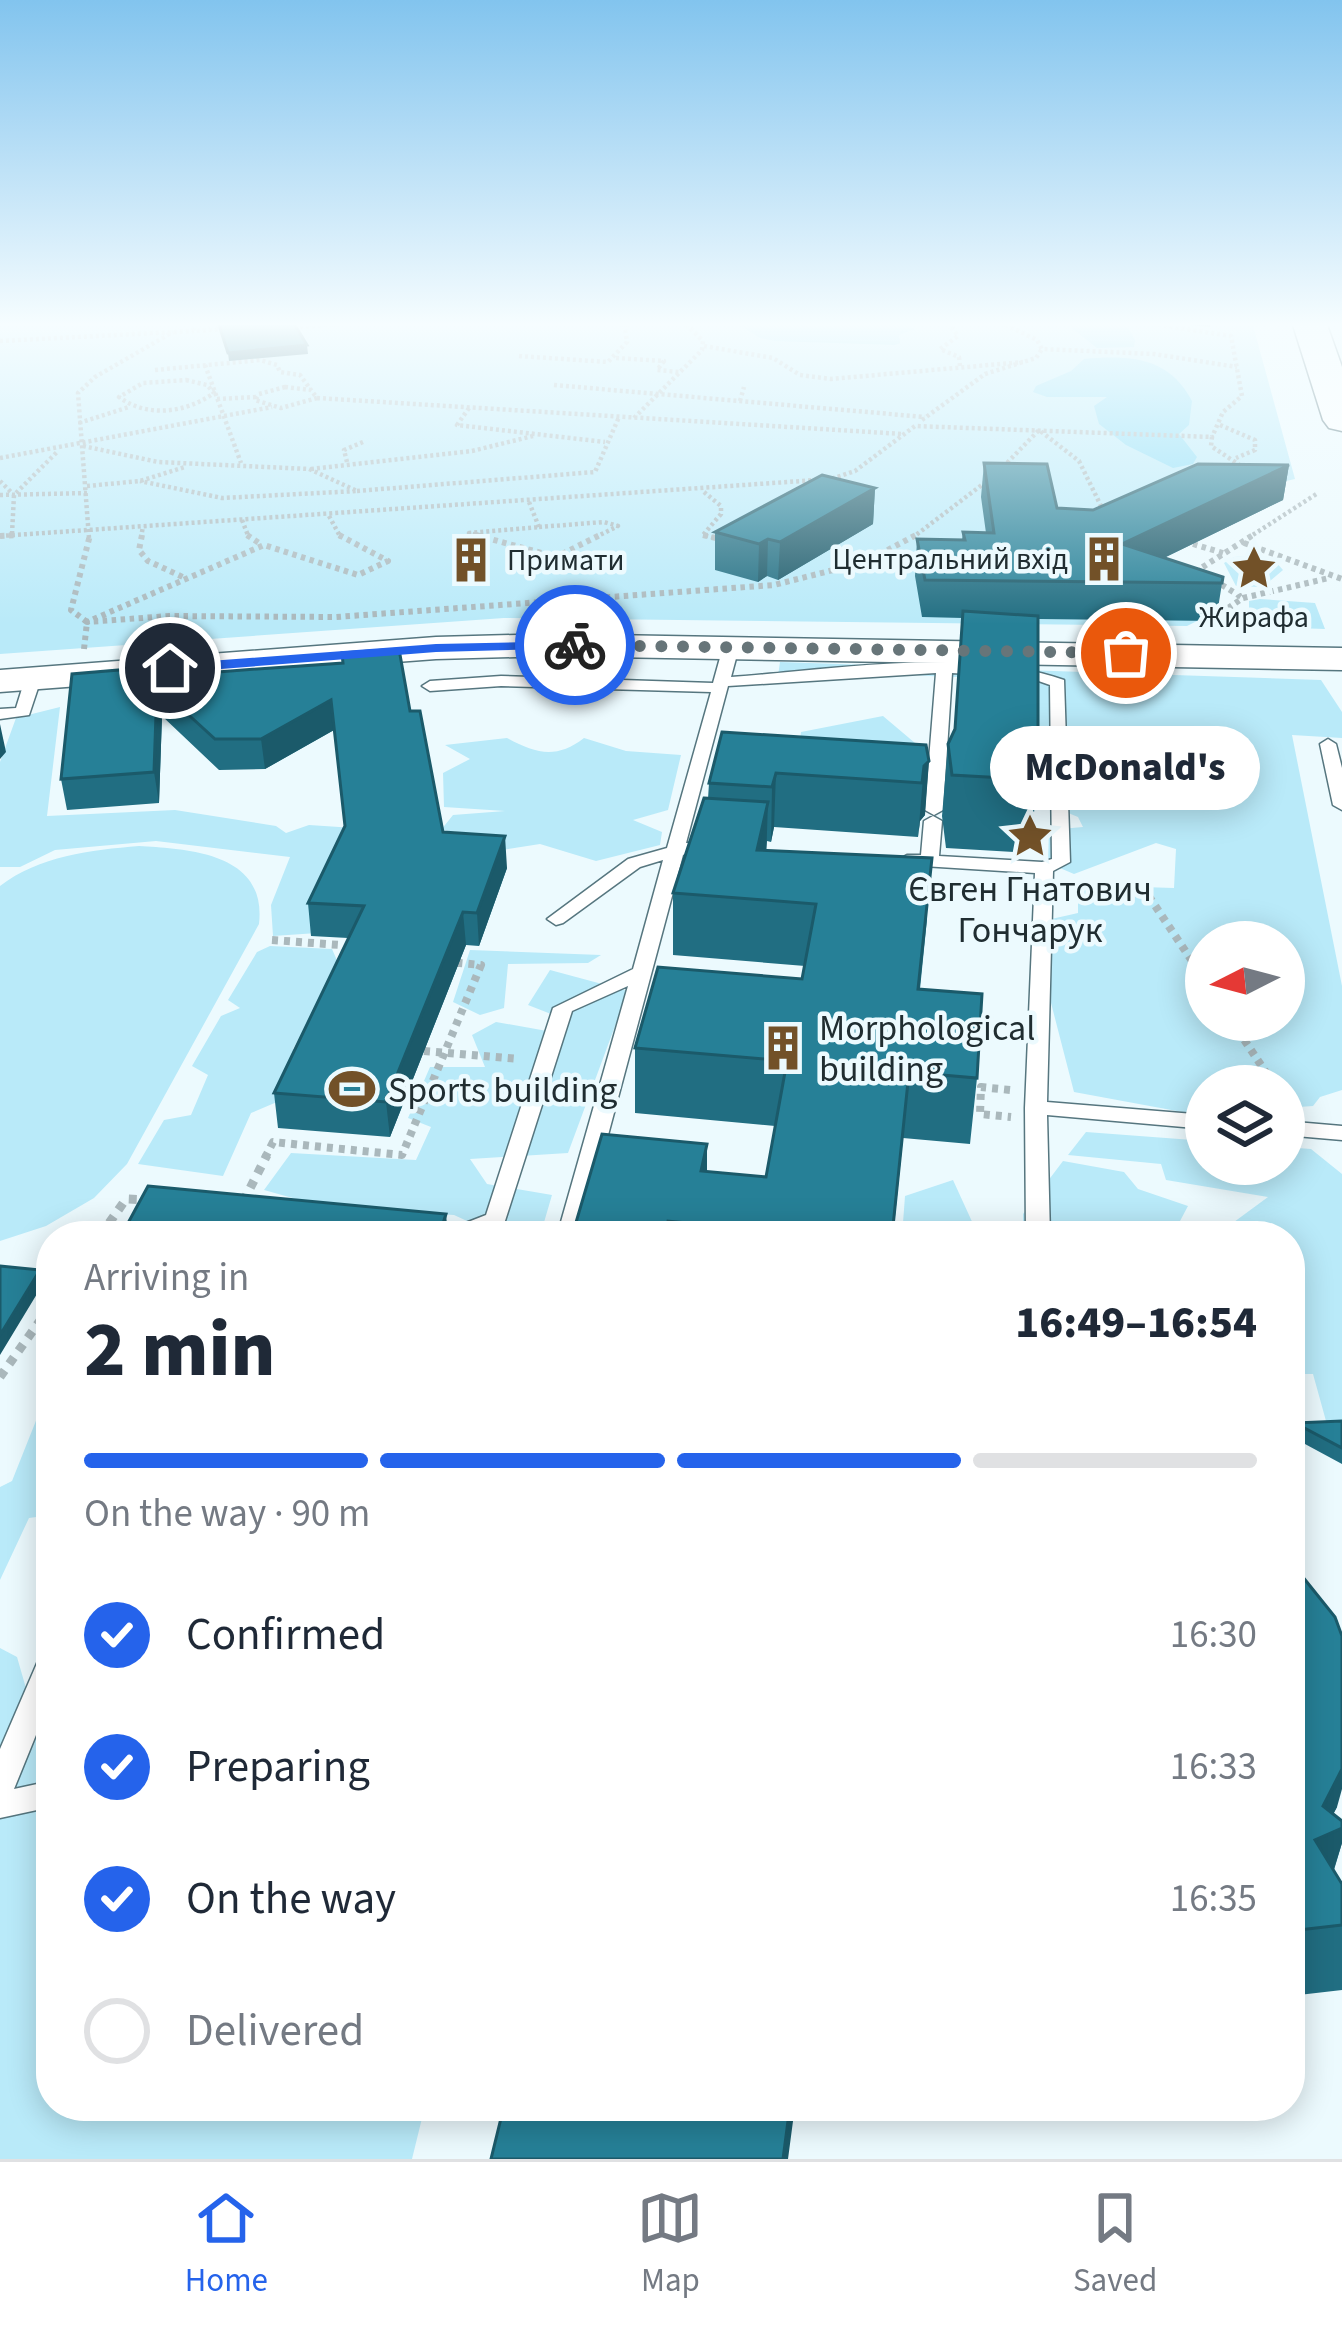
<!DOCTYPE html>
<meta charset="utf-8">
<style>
:root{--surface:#fff;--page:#f6f6f7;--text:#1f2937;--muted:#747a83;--line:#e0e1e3;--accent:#2563eb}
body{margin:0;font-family:"Source Sans 3",sans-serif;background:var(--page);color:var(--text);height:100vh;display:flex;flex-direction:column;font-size:45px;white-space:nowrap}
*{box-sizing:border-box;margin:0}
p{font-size:39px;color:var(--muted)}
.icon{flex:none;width:66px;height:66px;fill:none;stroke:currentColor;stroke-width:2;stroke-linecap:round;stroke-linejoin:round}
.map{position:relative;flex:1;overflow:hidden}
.panel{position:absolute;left:36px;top:1221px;width:1269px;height:900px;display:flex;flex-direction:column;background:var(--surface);border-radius:48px;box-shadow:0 6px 30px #0003}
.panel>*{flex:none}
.needle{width:78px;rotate:264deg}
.tools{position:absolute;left:1185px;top:921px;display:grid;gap:24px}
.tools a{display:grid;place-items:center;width:120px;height:120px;border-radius:50%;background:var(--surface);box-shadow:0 6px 30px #0003;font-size:60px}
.pin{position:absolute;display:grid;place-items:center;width:102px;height:102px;color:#fff;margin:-51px;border:6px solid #fff;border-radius:50%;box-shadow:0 3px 12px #0007}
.courier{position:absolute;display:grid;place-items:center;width:120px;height:120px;margin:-60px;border:9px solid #2563eb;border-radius:50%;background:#fff;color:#222;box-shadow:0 3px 15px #0007}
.bubble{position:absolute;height:84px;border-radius:42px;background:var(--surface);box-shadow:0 6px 30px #0003;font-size:39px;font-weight:800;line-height:84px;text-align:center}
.summary em{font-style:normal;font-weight:800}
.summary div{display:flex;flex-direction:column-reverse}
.summary{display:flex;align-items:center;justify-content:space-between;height:204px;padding:0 48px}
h1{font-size:78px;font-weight:800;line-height:90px}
.bar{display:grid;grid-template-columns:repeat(4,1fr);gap:18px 12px;align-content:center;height:144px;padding:0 48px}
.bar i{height:15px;border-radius:9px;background:var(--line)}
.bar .selected{background:var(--accent)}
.bar p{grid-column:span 4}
ol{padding:0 48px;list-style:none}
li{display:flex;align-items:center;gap:36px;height:132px}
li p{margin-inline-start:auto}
li .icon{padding:12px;border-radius:50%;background:var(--accent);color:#fff;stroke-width:4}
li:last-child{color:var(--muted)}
li i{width:66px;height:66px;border:6px solid var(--line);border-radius:50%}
.menu{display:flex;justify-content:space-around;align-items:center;height:168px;border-top:3px solid var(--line);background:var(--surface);font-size:33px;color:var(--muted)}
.menu a{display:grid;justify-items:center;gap:6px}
.menu .selected{color:var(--accent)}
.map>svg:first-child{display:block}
.green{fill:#b9eaf9;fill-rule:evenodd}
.water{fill:#89dcf6}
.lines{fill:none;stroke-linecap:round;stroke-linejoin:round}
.service-casing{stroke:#56767f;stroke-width:3}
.tertiary-casing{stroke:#56767f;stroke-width:3}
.primary-casing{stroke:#56767f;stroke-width:3}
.path-far3{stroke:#aab8bc;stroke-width:4.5;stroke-dasharray:3 3;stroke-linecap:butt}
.path-far2{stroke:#aab8bc;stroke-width:6;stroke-dasharray:4.5 4.5;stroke-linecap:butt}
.path-far1{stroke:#aab8bc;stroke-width:8;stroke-dasharray:6 6;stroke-linecap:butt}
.path{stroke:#aab8bc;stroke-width:9;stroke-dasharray:8 8;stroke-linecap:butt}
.service{fill:#fff;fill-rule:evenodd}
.tertiary{fill:#fff;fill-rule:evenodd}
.primary{fill:#fff;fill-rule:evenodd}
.wall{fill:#216e82}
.shaded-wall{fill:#1b5a6a}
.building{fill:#268097;stroke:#1b5a6a;stroke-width:3}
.route{fill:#2563eb}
.done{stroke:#677579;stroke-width:12;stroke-dasharray:0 21.6}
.labels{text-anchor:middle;stroke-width:9;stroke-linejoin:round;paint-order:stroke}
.far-poi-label{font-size:30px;fill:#202d31;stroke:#ecfafe;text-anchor:end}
.poi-label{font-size:36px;fill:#202d31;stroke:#ecfafe;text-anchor:start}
</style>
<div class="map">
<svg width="1342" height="2159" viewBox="0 0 1342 2159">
<rect width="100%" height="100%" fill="#ecfafe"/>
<!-- green -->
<path class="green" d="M0 322H1252L1295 479 1235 493 1119 580 1213 613 1187 626 504 618 0 654Z
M1255 556 1275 561 1283 570 1263 587 1236 586 1224 563 1234 557Z
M1260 599 1315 603 1325 629 1296 628 1249 610V601Z
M780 662 1321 680 1342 712V738L1292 735 1342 986V1090L1320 1097 1313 1106 1284 1108V1086H1206V1113L1193 1114 1074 1092 1050 999 1047 920 1078 913V885L1174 888 1176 849 1156 843 1074 874 1048 863 1049 830 1083 827 1078 817 1039 801 1031 678C1002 676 918 680 898 671L778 676ZM1206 942H1284V1020H1206Z
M60 707 47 816 175 810 276 826 286 833 309 825 415 832 342 857 320 911 362 930 273 936 271 905 290 857 156 841 55 850 20 867H0V762L16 718Z
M883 716 928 754 798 757 801 732Z
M507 738C536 754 557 759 584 738L626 751 681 755 668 810 633 820 662 832 660 845 596 861 540 844 502 850V837L441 830 453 815 505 811 444 807 443 773 470 759 445 745Z
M139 846C192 849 267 854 259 924L127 1164 94 1198 46 1226 0 1241V886C39 856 91 850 139 846Z
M270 946 332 949 339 965 293 1049 306 1054 284 1099 251 1113 223 1176 138 1164 164 1120 191 1115 208 1075 192 1066 221 1016 240 1008 228 1000 257 952Z
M470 950 601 955 588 963 508 964 504 1008 480 1015 453 1002Z
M550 970 628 991 568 1153 470 1159 487 1184 552 1195 540 1236H500L454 1215 325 1207 264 1190 291 1153 416 1160 431 1127 408 1118 430 1067H485L472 1035 496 1022 547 1031 551 1014 528 1005Z
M1086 1132 1206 1141V1164H1284V1147L1311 1149 1342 1174V1422L1326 1421 1313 1374H1290V1236H1215L1268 1197 1166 1180 1161 1164 1068 1155Z
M1063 1161 1124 1172 1138 1189 1188 1206 1172 1236H1023V1214Z
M953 1180 974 1226 1003 1229V1236H902L905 1196Z
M49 1388 51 1515 29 1518 0 1580V1487L12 1481Z
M0 1648 17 1657 51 1775V2106H425L412 2159H0Z"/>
<!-- water -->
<path class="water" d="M734 322 821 326 901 322 915 329 899 335 900 343 895 345 776 341 760 338Z
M1064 322H1125L1135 340 1134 347 1097 348Z
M1084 359C1130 355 1169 357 1192 401L1189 425 1179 434 1197 457 1193 464 1173 468 1126 445 1099 424 1094 406 1107 397H1047L1033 392 1036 386 1071 371Z"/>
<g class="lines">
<!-- service casing -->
<g class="service-casing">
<path id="service" d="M731 642 739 647 731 677C831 670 969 646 1064 680L1070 862 1053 871 1047 1102 1206 1115V1129L1047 1115 1050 1236H1026L1025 1108 1035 873 907 865 898 860 907 855H921L924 821 933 816 942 821 939 856 1042 862 1052 859 1050 685 1030 678 952 673 943 810 934 815 925 810 936 673 728 686 686 843H696L699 847 683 855 581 1236H557L628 986 572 1011 504 1224 476 1236 412 1232 408 1227 420 1220 463 1224 486 1215 553 1008 633 969 663 860 640 867 563 923 556 925 547 919 628 859 667 848 711 692 501 686 430 691 422 686 430 681 501 676 713 683 723 647Z
M33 674 41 679 29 715 0 719V709L16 708 25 679Z
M1328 739 1336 744 1342 768V810L1333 805 1320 744Z
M1284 1121 1342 1126V1140L1284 1135Z
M51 1650V1698L14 1789 51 1781V1807L0 1818V1749L41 1654Z"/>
</g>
<!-- tertiary casing -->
<g class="tertiary-casing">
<path id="tertiary" d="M554 634 1342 648V670L554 656 436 659 0 692V670L436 637Z"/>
</g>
<!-- primary casing -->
<g class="primary-casing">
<path id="primary" d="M1292 322H1326L1342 367V431L1329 428 1323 420Z"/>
</g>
<!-- path-far3 -->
<path class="path-far3" d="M192 322 194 331 225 329
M819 322H842
M948 322 958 336 940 349 959 357 960 366
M1000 322 1037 340 1042 349 1154 354 1237 367
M1140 322 1231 336 1242 396 1223 412 1212 437
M288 328 358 322
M0 341 194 331
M704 346 773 358 800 375 831 379 1023 362
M519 356 608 362 627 342 624 322
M616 358 664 361 657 370 679 372
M205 365 241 463
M155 370 260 360 277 365 280 372 300 375 311 390
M186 380 207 385 214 393C186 413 147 418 119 397L143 383Z
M554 385 925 417
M285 387 311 390 317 398 281 408 255 400 259 394Z
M317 398 903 434
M217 399 256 397
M740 401 744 387
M469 408 457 425 605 442
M634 418 702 350 703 341 684 322
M922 420 985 374 1036 358 1042 349
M79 423 129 407
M1220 425 1255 440V450L1236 458
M83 446 158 462 309 469 357 491 222 498 140 481
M0 458 272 407
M347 462 344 450 363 442
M1003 467 1039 430 1079 461 1101 506 1112 505
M311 469 472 451 533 436
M0 481 13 494
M87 486 140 481 185 467
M357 491 595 472 619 417
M704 492 721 506V514L703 535 715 538
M0 495 88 493
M529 502 539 527
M329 516 341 538
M242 520 249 538
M539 527 604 522 618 526 594 538
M12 534 14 495 57 452
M0 536 831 479 855 471 915 426 1212 437 1211 446 1247 470
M89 538 78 393 95 377 173 332
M141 538 143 526
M487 538 469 533 539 527
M912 538 987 481
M1248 538 1318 493"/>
<!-- path-far2 -->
<path class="path-far2" d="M142 535 139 550 148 561 185 578
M247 535 262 545
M339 535 388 561 358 575 264 545 87 622 169 616 336 617 774 585 865 562 916 535
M476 535 556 557 600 535
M703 535 724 540
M0 536 17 535
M1244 543 1342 579
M1193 544 1223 553
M1201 572 1198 570 1253 535
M1214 580 1243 598
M1212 603 1271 626
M1213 618 1243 598 1329 578
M84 649 87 622 71 610 90 535"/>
<!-- path-far1 -->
<path class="path-far1" d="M1142 886 1206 982
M272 940 340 945 351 952
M1231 1020 1275 1086
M424 1051 519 1059
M1010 1090 981 1087 980 1114 1011 1117
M265 1158 273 1142 402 1155 481 965 449 962"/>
<!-- path -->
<path class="path" d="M243 1202 267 1155
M100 1236 126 1199 150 1200
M0 1377 51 1305"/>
<!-- service -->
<use href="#service" class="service"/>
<!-- tertiary -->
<use href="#tertiary" class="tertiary"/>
<!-- primary -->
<use href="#primary" class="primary"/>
</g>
<!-- wall -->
<path class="wall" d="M1175 322H1211L1210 327 1176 324Z
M984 463 1057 508 1093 510 1289 465 1283 500 1164 558 1223 577 1216 621 1038 619V780L1029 853 946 848 942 816 948 744 954 732 963 618 922 617 915 576 917 539 962 540 963 532 986 533 981 497Z
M875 488 873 524 778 580 767 576 758 582 715 570V532Z
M144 678 410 711 443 832 507 868 479 946 466 945 390 1137 278 1128 274 1093 348 938 311 936 308 903 345 826 334 730 265 769 219 770 162 716 159 803 67 810 61 779Z
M926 745 925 815 920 821 918 837 774 827 771 842 767 841 766 850 927 919 920 989 977 1078 970 1144 903 1138 893 1236H572L707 1171 766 1177 775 1126 635 1113V1048L802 979 805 966 673 955V893L708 799 709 783Z
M148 1186 448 1236H121Z
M1342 1421V1464L1292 1437 1295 1423Z
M1290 1561 1337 1807 1333 1814 1342 1843 1334 1870 1342 1884V1990L1290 1996Z"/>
<!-- shaded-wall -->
<path class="shaded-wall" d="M307 345 308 354 229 361 228 353Z
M1289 465 1283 500 1118 580 1122 544Z
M875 488 873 524 778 580 780 542Z
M768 539 767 576 758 582 759 544Z
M157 686 162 716 159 803 154 772Z
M331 700 334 730 265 769 261 739Z
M0 724 6 752 0 759Z
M929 761 925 815 920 821 918 837 924 766Z
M776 773 774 827 771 842 772 787Z
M768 802 766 861 757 850Z
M505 836 507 868 479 946 477 913Z
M463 912 466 945 390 1137 386 1102Z
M707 1144V1210L701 1171Z
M446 1214 448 1236H439Z
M40 1270 43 1284 0 1355V1335Z
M1342 1769V1789L1337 1807 1322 1836 1342 1828V1843L1326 1894 1294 1908 1323 1806Z
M790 2106H795L788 2159H783Z"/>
<!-- building -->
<path class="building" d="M218 322H293L307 345 228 353Z
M984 463 1047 464 1057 508 1093 510 1198 464 1289 465 1122 544 1223 577 1222 583 925 580 917 539 965 540 963 532 994 533Z
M822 475 875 488 780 542 768 539 759 544 715 532Z
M963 611 1038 616V780L952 775 948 744 955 729Z
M399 649 410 711H420L443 832 505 836 477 913 463 912 386 1102 274 1093 364 906 308 903 345 826 331 700 261 739H215L157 686 154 772 61 779 72 674 143 668 142 678 243 670 343 663 342 653Z
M722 732 926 745 929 761 924 766 922 783 776 773 772 787 709 783Z
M704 798 768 802 757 850 932 858 918 989 982 994 977 1078 909 1072 892 1236H800L801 1234 668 1221 665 1236H572L602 1134 707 1144 701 1171 766 1177 787 1061 635 1048 658 967 802 979 816 904 673 893Z
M148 1186 446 1214 439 1236H323L208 1226 203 1236H121Z
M0 1266 40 1270 0 1335Z
M1342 1421V1448L1295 1423Z
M1290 1434 1294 1468H1290Z
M1290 1561 1335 1617 1342 1636V1769L1323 1806 1342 1821V1828L1315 1840 1342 1884V1925L1290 1931Z
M504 2106H790L783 2159H491Z"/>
<!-- sky -->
<linearGradient id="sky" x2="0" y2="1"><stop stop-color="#82c4ee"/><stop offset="0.52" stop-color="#f6fdff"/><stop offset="1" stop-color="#f6fdff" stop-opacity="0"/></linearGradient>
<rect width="1342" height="624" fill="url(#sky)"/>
<!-- route -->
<path class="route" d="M575 641 580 648 436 652 170 673 163 668 170 664 436 644Z"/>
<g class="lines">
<!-- done -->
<path class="done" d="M575 645 1126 653"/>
</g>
<!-- icons -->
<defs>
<g id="building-bare" transform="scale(3.6)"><path d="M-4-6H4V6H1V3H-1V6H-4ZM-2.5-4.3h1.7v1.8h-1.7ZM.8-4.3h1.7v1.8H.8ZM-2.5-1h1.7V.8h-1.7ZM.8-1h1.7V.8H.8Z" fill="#725128" stroke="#ecfafe" stroke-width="2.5" paint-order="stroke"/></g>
<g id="sight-bare" transform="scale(3.6)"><path d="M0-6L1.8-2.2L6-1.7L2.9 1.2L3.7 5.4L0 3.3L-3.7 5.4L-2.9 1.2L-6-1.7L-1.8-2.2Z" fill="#725128" stroke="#ecfafe" stroke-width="2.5" paint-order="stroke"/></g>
<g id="stadium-bare" transform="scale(3.6)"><path d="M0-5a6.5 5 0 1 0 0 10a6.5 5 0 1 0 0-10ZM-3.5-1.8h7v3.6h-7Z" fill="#725128" stroke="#ecfafe" stroke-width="2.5" paint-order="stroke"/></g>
</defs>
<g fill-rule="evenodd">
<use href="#building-bare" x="1104" y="559"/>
<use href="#building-bare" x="471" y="560"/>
<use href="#sight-bare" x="1254" y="568"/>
<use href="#sight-bare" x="1030" y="836"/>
<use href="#building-bare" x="783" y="1048"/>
<use href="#stadium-bare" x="352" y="1089"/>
</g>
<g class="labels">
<!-- far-poi labels -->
<g class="far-poi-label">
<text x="1068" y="569">Центральний вхід</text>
<text x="507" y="570" text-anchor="start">Примати</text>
<text x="1254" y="627" text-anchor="middle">Жирафа</text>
</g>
<!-- poi labels -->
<g class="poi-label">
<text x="1030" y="901" text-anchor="middle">Євген Гнатович<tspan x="1030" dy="41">Гончарук</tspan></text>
<text x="819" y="1040">Morphological<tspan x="819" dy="41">building</tspan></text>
<text x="388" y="1102">Sports building</text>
</g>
</g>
</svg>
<div class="tools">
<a><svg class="needle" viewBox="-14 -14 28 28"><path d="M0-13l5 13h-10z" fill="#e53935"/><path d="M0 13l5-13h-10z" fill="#747a83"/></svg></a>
<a><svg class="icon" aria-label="layers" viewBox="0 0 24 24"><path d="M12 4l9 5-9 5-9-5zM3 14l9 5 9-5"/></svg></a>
</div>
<div class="pin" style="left:1126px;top:653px;background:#ea580c"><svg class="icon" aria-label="bag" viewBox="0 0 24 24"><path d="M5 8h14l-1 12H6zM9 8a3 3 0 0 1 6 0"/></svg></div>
<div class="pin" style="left:170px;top:668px;background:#1f2937"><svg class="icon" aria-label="home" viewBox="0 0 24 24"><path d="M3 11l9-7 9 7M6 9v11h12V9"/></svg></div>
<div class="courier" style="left:575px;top:645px"><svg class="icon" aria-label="bike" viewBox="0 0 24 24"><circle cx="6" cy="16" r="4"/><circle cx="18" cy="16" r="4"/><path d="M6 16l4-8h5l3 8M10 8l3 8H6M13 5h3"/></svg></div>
<div class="bubble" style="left:990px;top:726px;width:270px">McDonald's</div>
<section class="panel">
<div class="summary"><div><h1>2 min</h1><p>Arriving in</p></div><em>16:49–16:54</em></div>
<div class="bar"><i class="selected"></i><i class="selected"></i><i class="selected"></i><i></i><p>On the way · 90 m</p></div>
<ol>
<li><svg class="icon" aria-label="check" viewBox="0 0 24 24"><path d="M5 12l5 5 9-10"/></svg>Confirmed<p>16:30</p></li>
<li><svg class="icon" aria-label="check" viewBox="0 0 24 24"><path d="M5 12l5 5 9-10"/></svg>Preparing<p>16:33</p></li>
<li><svg class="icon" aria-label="check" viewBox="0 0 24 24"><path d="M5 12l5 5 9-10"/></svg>On the way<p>16:35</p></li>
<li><i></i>Delivered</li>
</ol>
</section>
</div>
<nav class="menu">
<a class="selected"><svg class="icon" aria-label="home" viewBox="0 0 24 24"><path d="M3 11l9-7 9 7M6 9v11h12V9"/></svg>Home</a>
<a><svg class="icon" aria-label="map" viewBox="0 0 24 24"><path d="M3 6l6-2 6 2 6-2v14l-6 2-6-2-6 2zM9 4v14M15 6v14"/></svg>Map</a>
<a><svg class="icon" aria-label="saved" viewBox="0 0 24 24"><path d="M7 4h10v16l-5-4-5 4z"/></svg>Saved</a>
</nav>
